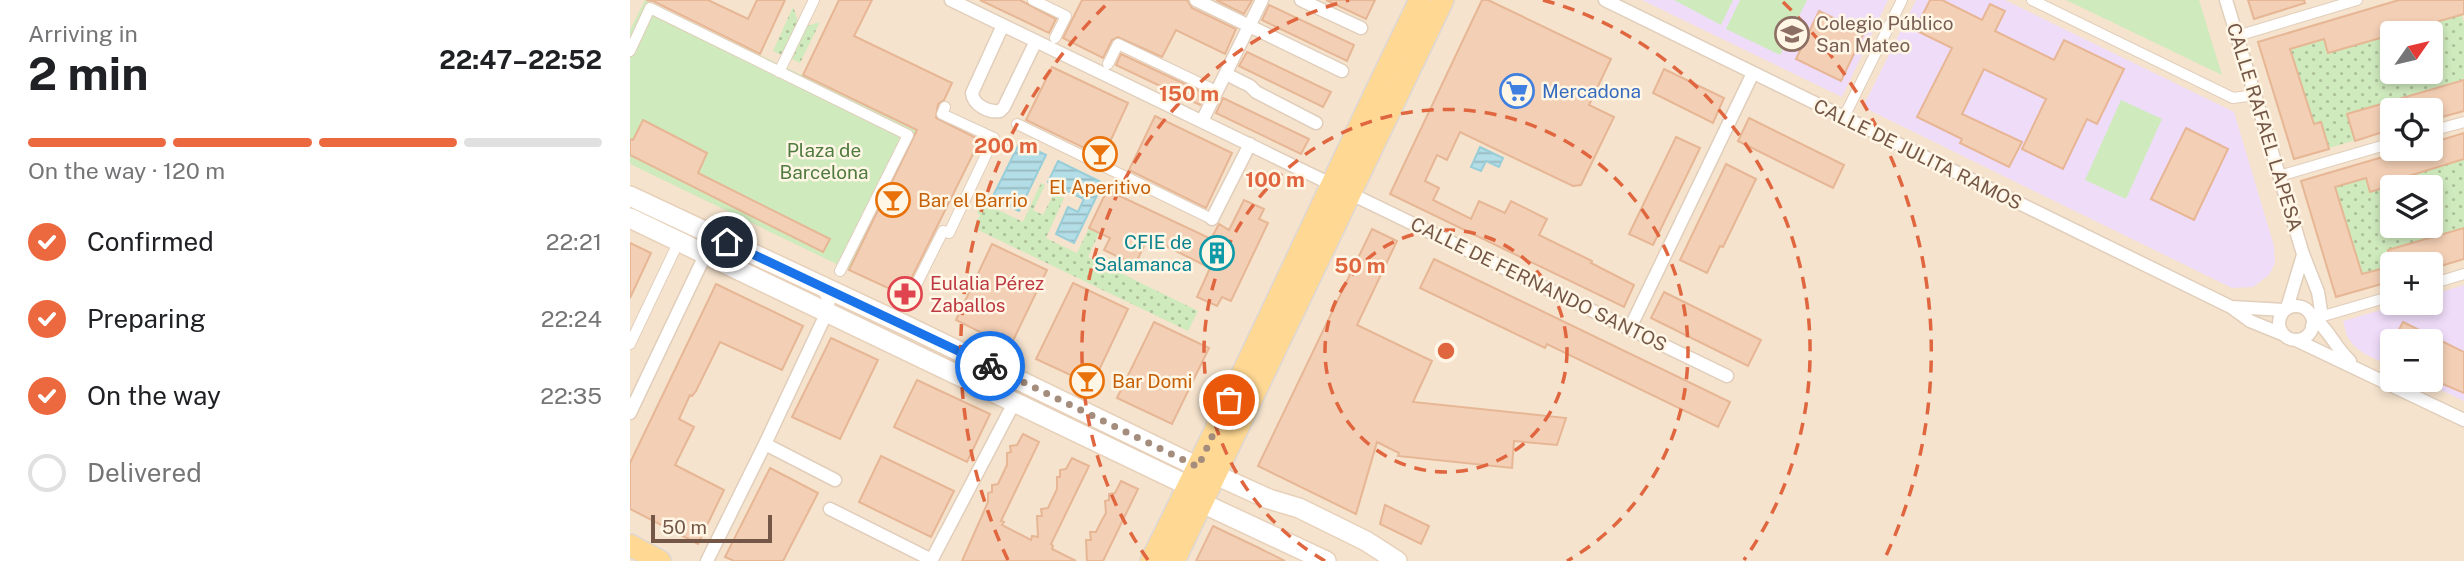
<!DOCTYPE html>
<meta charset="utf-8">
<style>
:root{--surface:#fff;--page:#f2f2f2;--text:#202124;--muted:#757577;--line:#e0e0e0;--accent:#ec683e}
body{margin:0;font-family:"Public Sans",sans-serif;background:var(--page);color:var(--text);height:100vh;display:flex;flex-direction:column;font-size:26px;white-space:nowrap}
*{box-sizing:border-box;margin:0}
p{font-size:23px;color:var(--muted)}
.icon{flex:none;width:38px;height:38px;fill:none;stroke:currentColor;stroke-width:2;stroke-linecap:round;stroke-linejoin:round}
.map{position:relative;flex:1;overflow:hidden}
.drawer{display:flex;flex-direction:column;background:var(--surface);width:630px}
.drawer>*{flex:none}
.needle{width:46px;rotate:56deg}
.fabs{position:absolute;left:1750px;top:21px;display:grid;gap:14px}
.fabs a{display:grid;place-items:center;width:63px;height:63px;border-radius:7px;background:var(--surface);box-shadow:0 4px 10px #0003;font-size:35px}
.scale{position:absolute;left:21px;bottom:18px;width:121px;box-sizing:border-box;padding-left:7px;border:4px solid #745746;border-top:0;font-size:19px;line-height:24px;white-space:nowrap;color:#745746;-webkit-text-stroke:5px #fff6e6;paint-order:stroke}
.pin{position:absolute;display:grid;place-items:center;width:60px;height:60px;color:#fff;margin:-30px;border:4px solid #fff;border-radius:50%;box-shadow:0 2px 7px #0007}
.courier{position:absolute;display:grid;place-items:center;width:70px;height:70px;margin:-35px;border:5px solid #1a73e8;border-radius:50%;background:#fff;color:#222;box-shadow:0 2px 9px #0007}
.summary em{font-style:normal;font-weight:700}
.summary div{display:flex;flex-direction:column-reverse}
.summary{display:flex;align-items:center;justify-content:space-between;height:119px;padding:0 28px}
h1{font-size:46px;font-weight:700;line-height:52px}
.bar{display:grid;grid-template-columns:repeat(4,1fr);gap:10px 7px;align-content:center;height:84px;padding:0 28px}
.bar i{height:9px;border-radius:5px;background:var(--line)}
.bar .on{background:var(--accent)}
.bar p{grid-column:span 4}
ol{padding:0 28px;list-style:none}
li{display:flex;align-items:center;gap:21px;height:77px}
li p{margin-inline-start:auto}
li .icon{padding:7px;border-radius:50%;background:var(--accent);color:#fff;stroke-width:4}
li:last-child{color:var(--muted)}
li i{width:38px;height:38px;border:4px solid var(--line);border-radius:50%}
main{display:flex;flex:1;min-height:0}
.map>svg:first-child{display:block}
.residential{fill:#f5e3cd;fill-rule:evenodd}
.education{fill:#efdcf9}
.grass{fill:url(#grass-dots);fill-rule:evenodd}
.park{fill:#cfeabd}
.water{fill:url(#water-rules);stroke:#99ced9;stroke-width:2}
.building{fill:#f3cfb5;stroke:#e6b695;stroke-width:2}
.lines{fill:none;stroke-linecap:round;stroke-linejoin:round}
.pedestrian-casing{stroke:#e1cebb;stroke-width:12}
.minor-casing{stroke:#e1cebb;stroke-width:15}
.secondary-casing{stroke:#e8d1ba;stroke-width:22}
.primary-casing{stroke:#ded7d3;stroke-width:24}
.pedestrian{stroke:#fff;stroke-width:10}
.minor{stroke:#fff;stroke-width:12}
.secondary{stroke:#fff;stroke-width:19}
.primary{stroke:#ffd994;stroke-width:21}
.done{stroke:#a48d7c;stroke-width:7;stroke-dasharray:0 12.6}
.route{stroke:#1a73e8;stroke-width:9}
.ring{fill:none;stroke:#e0663f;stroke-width:3.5;stroke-dasharray:12 9}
.labels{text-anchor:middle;stroke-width:5;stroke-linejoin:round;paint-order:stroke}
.education-label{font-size:19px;fill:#785e54;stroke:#fff6e6;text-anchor:start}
.shop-label{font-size:19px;fill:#366cbe;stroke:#fff6e6;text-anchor:start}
.street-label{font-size:19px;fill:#745746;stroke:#fff6e6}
.park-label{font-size:19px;fill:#4e7a3e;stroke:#fff6e6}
.food-label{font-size:19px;fill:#c56008;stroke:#fff6e6;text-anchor:start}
.culture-label{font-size:19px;fill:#0d838f;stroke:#fff6e6;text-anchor:end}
.health-label{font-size:19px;fill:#be3a42;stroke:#fff6e6;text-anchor:start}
.centre{fill:#e0663f;stroke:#fff6e6;stroke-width:3.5}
.ring-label{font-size:21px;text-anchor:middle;font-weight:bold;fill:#e0663f;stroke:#fff6e6;stroke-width:5;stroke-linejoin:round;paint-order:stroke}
</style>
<main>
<section class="drawer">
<div class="summary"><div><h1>2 min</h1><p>Arriving in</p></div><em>22:47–22:52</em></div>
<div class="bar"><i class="on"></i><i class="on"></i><i class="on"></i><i></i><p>On the way · 120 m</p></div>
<ol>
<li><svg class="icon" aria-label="check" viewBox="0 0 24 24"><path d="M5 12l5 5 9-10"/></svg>Confirmed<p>22:21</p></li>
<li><svg class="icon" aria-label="check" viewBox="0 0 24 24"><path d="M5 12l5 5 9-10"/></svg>Preparing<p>22:24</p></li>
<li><svg class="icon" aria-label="check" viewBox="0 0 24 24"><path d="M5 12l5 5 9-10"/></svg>On the way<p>22:35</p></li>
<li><i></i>Delivered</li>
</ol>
</section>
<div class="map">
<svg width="1834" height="561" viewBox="0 0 1834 561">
<defs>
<pattern id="grass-dots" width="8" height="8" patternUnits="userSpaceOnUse" patternTransform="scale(1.75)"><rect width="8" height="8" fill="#cfeabd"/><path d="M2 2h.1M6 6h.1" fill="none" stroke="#adc09b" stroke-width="1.8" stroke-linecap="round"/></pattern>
<pattern id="water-rules" width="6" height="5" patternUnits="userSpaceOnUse" patternTransform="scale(1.75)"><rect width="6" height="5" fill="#b3dee7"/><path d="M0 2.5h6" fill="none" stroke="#96b7bd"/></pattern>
</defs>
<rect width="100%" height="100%" fill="#fdf2df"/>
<!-- residential -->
<path class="residential" d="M0 0H1834V561H0ZM1762 33H1801V72H1762ZM1762 110H1801V149H1762ZM1762 187H1801V226H1762ZM1762 264H1801V303H1762ZM1762 341H1801V380H1762Z"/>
<!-- education -->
<path class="education" d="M1012 0H1258L1212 97Z
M1286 0H1375L1604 112 1644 246 1645 263 1639 275 1623 287 1602 288 1233 107Z
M1834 285V401L1789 380H1801V341H1762V367L1733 353 1723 345 1717 336 1713 321 1775 303H1801V295Z"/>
<!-- grass -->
<path class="grass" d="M163 7 168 21 152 55 143 51Z
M1831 14 1834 22V79L1717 114 1725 140 1699 148 1691 122 1683 124 1660 49 1690 24 1699 53 1762 34V72H1801V33H1766Z
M190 22 170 63 162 59 177 26Z
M1834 159V228L1758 250 1762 265V280L1747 285 1742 271 1732 274 1705 187 1716 183 1732 163 1741 192 1770 183 1769 179ZM1762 187H1801V226H1762Z
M411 183 415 185 403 210 413 215 424 193 434 198 416 238 447 253 459 228 469 233 458 257 568 311 558 331 344 228 350 215 347 213 352 202 393 222Z"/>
<!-- park -->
<path class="park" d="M15 0 287 130 219 270 0 164V155L193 252 199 240 0 139V30Z
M1044 0H1103L1091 25Z
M1110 0H1177L1150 55 1096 29Z
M1436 0H1569L1592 75Z
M1491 100 1532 119 1496 199 1455 180Z"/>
<!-- water -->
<path class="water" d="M390 142 416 155 389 211 362 198Z
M850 147 873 158 869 167 856 161 851 171 841 167Z
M428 161 473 183 444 243 426 234 438 207 448 212 454 199 418 182Z"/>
<!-- building -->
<path class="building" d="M16 0H78L118 19 127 0H155L130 54 23 1Z
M209 0H242L224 36 322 83 314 100 308 104 306 118 350 140 273 295 219 270 287 130 173 75Z
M350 0H390L426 19 419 33Z
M452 0H557L562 8 606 29 595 54 546 30 532 57 488 37 482 40 473 58 433 38Z
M586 0H622L614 14Z
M696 0H745L736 19Z
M852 0H858L981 59 959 105 984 117 951 185 943 186 830 132 817 160 807 155 795 181 809 188 803 200 841 219 849 201 875 213 881 201 917 219 909 235 962 261 961 263 1004 285 994 307 760 194Z
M1300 0H1312L1352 20 1360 4 1375 11 1365 31 1424 60 1434 40 1494 69 1467 124 1457 119 1433 169 1392 149 1416 99 1354 69 1332 114 1392 142 1379 167 1330 143 1332 139 1287 117 1322 48 1285 30Z
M1618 0H1674L1675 3 1624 19Z
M1769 0H1834V14L1698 53 1694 39 1660 49 1684 124 1691 122 1699 149 1664 159 1628 42Z
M639 5 724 45 717 61 632 20Z
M1189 11 1234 33 1211 81 1166 59Z
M617 52 701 92 693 107 609 66Z
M491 54 576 94 570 105 486 65Z
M422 67 498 103 473 157 396 120Z
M1034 69 1094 98 1083 123 1023 93Z
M1834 80V111L1801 120V110H1762V129L1725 141 1717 114Z
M593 98 679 139 671 154 586 113Z
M525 116 602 153 576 208 499 170Z
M1119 118 1214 165 1203 188 1108 141Z
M13 120 77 153 68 173 200 239 193 252 0 155V139L3 140Z
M1556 128 1598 149 1564 220 1521 199Z
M1834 133V159L1769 179 1770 183 1740 192 1736 178 1705 187 1732 274 1762 266V281L1706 297 1671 181 1780 149H1801V143Z
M1046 137 1070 148 1023 245 999 234Z
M1096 164 1126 179 1093 247 1090 246 1077 273 1050 260Z
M477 190 581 239 589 224 599 230 614 200 634 209 629 219 638 223 601 301 592 297 587 306 567 297 580 268 518 237 505 265 474 250 480 238 459 228Z
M1834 228V259L1801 269V264H1762L1758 250Z
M742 229 767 241 727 325 802 361 783 402 936 418 927 445 884 441 882 468 768 456 769 453 747 442 726 514 628 466Z
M0 243 21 253 0 298Z
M362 244 417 270 380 347 326 320Z
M804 259 1100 402 1088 427 917 344 915 348 790 288Z
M443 283 498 309 462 385 406 359Z
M86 284 173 326 152 370 90 342 66 391 62 396 60 395 49 419 64 427 45 465 94 490 68 544 0 509V463Z
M1034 292 1131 340 1118 366 1021 318Z
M524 322 579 348 542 424 487 398Z
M1773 322 1834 352V393L1801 379V341H1763Z
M201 338 248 360 210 439 162 417Z
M287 380 360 414 337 462 264 427Z
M393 434 409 442 371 521 374 522 372 525 401 540 402 536 408 537 407 516H412L411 509 418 508 427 489V477H430V470L436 469 442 458 459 466 421 544 423 546 422 549 446 561H332L358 502V493L362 492V485L368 484 377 465V453L381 452 380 446 387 445Z
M251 456 324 491 301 537 229 502Z
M140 468 188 493 153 561H104L95 557Z
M491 481 508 489 473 561H457L456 540H461L460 532H466L472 520 476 513 475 501 479 500V494L485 493Z
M755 505 799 526 791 544 750 524Z
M583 526 629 548 655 561H566Z"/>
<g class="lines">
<!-- pedestrian casing -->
<g class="pedestrian-casing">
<path id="pedestrian" d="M403 0 436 16 425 38
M1402 0 1603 98 1625 95
M1607 36 1727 0
M0 51 20 8 278 135 210 271
M478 64 488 44 580 88
M149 72 184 0
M1214 117 1272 0
M387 124 582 219
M1801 131 1834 122
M1649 176 1762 143
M1801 284 1834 274
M277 303 313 231 319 233 364 138 312 114 315 107
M1683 319 1762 296
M0 344 49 241"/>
</g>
<!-- minor casing -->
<g class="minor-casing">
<path id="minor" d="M321 0 1097 376
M566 0 712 71
M671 0 731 28
M975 0 1601 307 1620 321 1652 334
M1596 0 1673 254 1688 292 1691 311 1682 326
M373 25 342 93C343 105 359 113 370 111L374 107 406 41
M596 74 620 86 626 92 686 123
M572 121 632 0
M582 219 620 144
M1649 323a17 17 0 1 1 34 0a17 17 0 1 1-34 0Z
M1602 307 1654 310
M1657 308 1673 255
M1681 315C1700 330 1703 345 1720 361
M1000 328 1123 73
M1666 340 1834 420
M0 413 78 249
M135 444 205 480
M200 509 302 560
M77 561 135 444 197 312 199 299 192 288
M301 561 385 401"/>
</g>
<!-- secondary casing -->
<g class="secondary-casing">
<path id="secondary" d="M0 196 277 326 568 467 639 499 669 508 736 541 767 561
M0 218 559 486 572 503 696 561"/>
</g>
<!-- primary casing -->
<g class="primary-casing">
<path id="primary" d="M0 545 30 561
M521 561C614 376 699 186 790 0
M544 561 813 0"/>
</g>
<!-- pedestrian -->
<use href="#pedestrian" class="pedestrian"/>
<!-- minor -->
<use href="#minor" class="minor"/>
<!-- secondary -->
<use href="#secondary" class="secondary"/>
<!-- primary -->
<use href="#primary" class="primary"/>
</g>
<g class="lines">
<!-- done -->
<path class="done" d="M360 366 568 467 599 400"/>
<!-- route -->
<path class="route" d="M97 242 360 366"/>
</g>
<!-- distance rings -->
<g class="ring">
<circle cx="816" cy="351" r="121"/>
<path d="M695 561A242 242 0 1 1 937 561"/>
<path d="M518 560A364 364 0 0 1 719 0M913 0A364 364 0 0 1 1114 560"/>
<path d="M378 560A485 485 0 0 1 479 2M1153 2A485 485 0 0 1 1254 560"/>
</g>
<!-- icons -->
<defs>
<g id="school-ring" transform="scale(1.75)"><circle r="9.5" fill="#fff6e6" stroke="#8d6e63" stroke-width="1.5"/><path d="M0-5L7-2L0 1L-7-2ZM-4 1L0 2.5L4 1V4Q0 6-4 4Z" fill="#8d6e63"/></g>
<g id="supermarket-ring" transform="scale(1.75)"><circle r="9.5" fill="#fff6e6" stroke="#3f7fe0" stroke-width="1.5"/><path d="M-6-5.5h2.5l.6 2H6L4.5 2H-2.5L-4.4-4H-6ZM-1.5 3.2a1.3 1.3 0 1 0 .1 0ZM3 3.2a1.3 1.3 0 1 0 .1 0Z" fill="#3f7fe0"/></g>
<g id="bar-ring" transform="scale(1.75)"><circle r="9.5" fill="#fff6e6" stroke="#e8710a" stroke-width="1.5"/><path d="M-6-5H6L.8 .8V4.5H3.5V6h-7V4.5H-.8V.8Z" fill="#e8710a"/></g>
<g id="building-ring" transform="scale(1.75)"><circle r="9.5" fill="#fff6e6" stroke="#0f9aa8" stroke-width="1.5"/><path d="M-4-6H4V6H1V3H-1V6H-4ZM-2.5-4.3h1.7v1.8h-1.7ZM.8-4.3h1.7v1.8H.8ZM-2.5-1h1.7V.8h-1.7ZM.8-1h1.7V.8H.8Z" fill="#0f9aa8"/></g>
<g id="pharmacy-ring" transform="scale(1.75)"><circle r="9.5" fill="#fff6e6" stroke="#e0444e" stroke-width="1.5"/><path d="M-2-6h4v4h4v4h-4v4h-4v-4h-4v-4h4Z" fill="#e0444e"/></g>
</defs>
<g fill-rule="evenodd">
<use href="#school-ring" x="1162" y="34"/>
<use href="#supermarket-ring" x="887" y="91"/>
<use href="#bar-ring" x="470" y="154"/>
<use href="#bar-ring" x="263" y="200"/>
<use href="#building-ring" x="587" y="253"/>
<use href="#pharmacy-ring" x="275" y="294"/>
<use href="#bar-ring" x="457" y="381"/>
</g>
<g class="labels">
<!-- education labels -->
<g class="education-label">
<text x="1186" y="30">Colegio Público<tspan x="1186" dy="22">San Mateo</tspan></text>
</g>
<!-- shop labels -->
<g class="shop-label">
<text x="912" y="98">Mercadona</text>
</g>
<!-- street labels -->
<g class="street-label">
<text transform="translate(1635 127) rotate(73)" y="7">CALLE RAFAEL LAPESA</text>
<text transform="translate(1288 154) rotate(26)" y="7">CALLE DE JULITA RAMOS</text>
<text transform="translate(909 284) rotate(26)" y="7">CALLE DE FERNANDO SANTOS</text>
</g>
<!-- park labels -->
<g class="park-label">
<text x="194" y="157">Plaza de<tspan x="194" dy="22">Barcelona</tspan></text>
</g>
<!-- food labels -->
<g class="food-label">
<text x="470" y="194" text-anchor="middle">El Aperitivo</text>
<text x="288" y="207">Bar el Barrio</text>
<text x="482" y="388">Bar Domi</text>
</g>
<!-- culture labels -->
<g class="culture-label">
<text x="562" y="249">CFIE de<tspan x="562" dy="22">Salamanca</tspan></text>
</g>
<!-- health labels -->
<g class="health-label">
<text x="300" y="290">Eulalia Pérez<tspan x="300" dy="22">Zaballos</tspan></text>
</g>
</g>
<circle cx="816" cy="351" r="10" class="centre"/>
<g class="ring-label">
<text x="559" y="101">150 m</text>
<text x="376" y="153">200 m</text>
<text x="645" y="187">100 m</text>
<text x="730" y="273">50 m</text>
</g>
</svg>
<div class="fabs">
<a><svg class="needle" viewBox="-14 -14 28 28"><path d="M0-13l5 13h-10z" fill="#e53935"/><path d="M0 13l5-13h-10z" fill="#757577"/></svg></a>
<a><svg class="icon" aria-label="locate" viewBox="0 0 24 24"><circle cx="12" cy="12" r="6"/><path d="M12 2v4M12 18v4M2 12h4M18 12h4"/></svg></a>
<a><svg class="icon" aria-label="layers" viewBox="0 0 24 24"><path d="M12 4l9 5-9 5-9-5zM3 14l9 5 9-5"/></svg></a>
<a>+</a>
<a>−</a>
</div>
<div class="scale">50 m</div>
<div class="pin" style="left:599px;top:400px;background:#ea580c"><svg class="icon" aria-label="bag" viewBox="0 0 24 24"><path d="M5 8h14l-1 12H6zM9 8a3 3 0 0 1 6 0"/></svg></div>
<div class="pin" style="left:97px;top:242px;background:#1f2937"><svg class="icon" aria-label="home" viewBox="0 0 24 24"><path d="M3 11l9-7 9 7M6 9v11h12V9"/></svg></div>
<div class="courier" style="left:360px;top:366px"><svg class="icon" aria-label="bike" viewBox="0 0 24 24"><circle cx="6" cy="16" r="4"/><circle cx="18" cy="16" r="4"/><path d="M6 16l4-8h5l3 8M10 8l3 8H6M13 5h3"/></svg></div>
</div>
</main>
